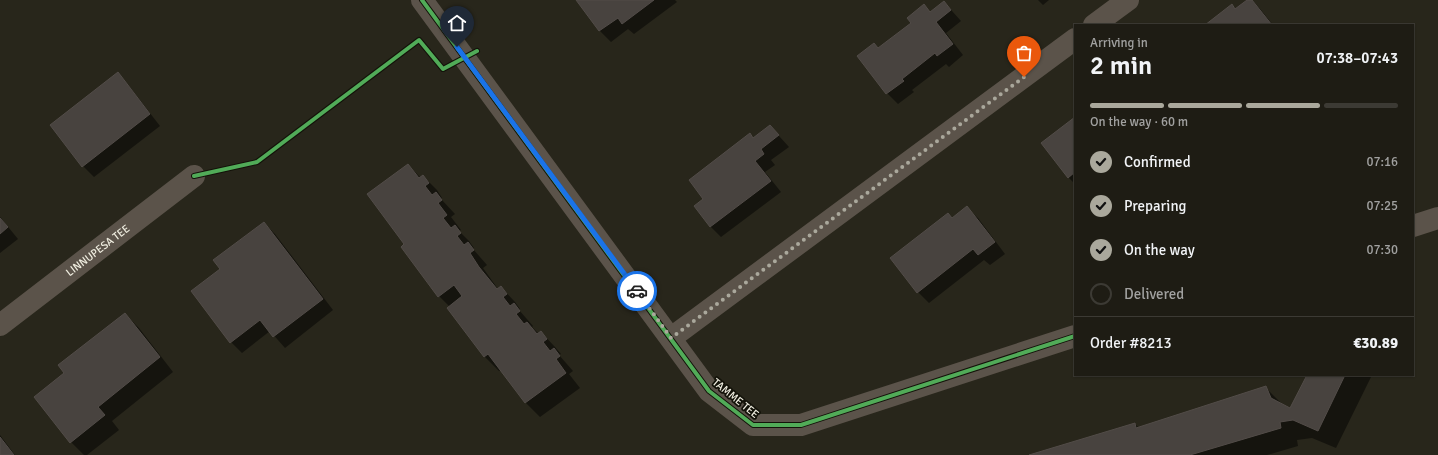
<!DOCTYPE html>
<meta charset="utf-8">
<style>
:root{--surface:#1e1c14;--page:#26251d;--text:#f1f3f6;--muted:#a1a1a0;--line:#3c3a34;--accent:#aaa89c}
body{margin:0;font-family:Signika,sans-serif;background:var(--page);color:var(--text);height:100vh;display:flex;flex-direction:column;font-size:15px;white-space:nowrap}
*{box-sizing:border-box;margin:0}
p{font-size:13px;color:var(--muted)}
.icon{flex:none;width:22px;height:22px;fill:none;stroke:currentColor;stroke-width:2;stroke-linecap:round;stroke-linejoin:round}
.map{position:relative;flex:1;overflow:hidden}
.side{position:absolute;left:1074px;top:24px;width:340px;height:352px;display:flex;flex-direction:column;background:var(--surface);border-radius:0px;box-shadow:0 1px 3px #0004,0 0 0 1px var(--line)}
.side>*{flex:none}
.pin{position:absolute;display:grid;place-items:center;width:34px;height:34px;color:#fff;margin:-41px -17px;border-radius:50% 50% 50% 0;rotate:-45deg;box-shadow:0 0 4px #0007}
.pin .icon{rotate:45deg}
.courier{position:absolute;display:grid;place-items:center;width:40px;height:40px;margin:-20px;border:3px solid #1a73e8;border-radius:50%;background:#fff;color:#222;box-shadow:0 1px 5px #0007}
.summary em{font-style:normal;font-weight:600}
.summary div{display:flex;flex-direction:column-reverse}
.summary{display:flex;align-items:center;justify-content:space-between;height:68px;padding:0 16px}
h1{font-size:26px;font-weight:600;line-height:30px}
.bar{display:grid;grid-template-columns:repeat(4,1fr);gap:6px 4px;align-content:center;height:48px;padding:0 16px}
.bar i{height:5px;border-radius:3px;background:var(--line)}
.bar .on{background:var(--accent)}
.bar p{grid-column:span 4}
.line{display:flex;align-items:center;gap:10px;padding:0 16px;border-top:1px solid var(--line)}
.line div{flex:1}
ol{padding:0 16px;list-style:none}
li{display:flex;align-items:center;gap:12px;height:44px}
li p{margin-inline-start:auto}
li .icon{padding:4px;border-radius:50%;background:var(--accent);color:#111;stroke-width:4}
li:last-child{color:var(--muted)}
li i{width:22px;height:22px;border:2px solid var(--line);border-radius:50%}
.map>svg:first-child{display:block}
.shadow{fill:#0007}
.building{fill:#48433f;stroke:#524c48}
.lines{fill:none;stroke-linecap:round;stroke-linejoin:round}
.street{stroke:#5b534a;stroke-width:22}
.cycleway-casing{stroke:#131209;stroke-width:6}
.cycleway{stroke:#51ab58;stroke-width:4}
.done{stroke:#aaa89c;stroke-width:4;stroke-dasharray:0 7.2}
.route{stroke:#1a73e8;stroke-width:5}
.labels{text-anchor:middle;stroke-width:3.5;stroke-linejoin:round;paint-order:stroke}
.street-label{font-size:11px;fill:#f0eee1;stroke:#131209}
</style>
<div class="map">
<svg width="1438" height="455" viewBox="0 0 1438 455">
<rect width="100%" height="100%" fill="#28261b"/>
<!-- shadow -->
<path class="shadow" d="M577 0H675L677 2 634 34 628 29 611 42 600 31Z
M1038 0H1049L1043 5Z
M1249 0H1252L1261 10 1273 25H1207L1236 10Z
M944 2 961 21 946 33 963 55 949 67 946 64 912 90 914 92 898 104 887 93 859 56 874 44 879 49Z
M117 74 128 85 160 126 94 177 83 166 52 126Z
M1075 118V184L1068 177Z
M770 126 789 147 771 160 775 165 765 172 781 192 721 237 710 226 753 139Z
M408 165 421 178 423 176 437 190 442 198 441 199 455 214 451 217 461 230 459 231 469 241 474 248 473 249 487 265 483 268 498 289 501 287 515 302 520 309 519 310 533 326 532 327 539 334 541 332 555 347 561 354 559 355 573 371 569 374 580 388 540 417 526 403 501 370 499 371 485 357 448 308 450 307 439 296 406 244Z
M967 208 978 218 1005 254 990 265 984 260 929 303 918 292 952 218Z
M0 217 18 239 0 253Z
M264 223 275 234 333 310 285 348 270 331 242 353 231 342 221 269Z
M125 314 139 328 173 372 112 421 119 430 87 455H84L71 442Z
M1308 375H1372L1336 448 1312 438 1297 440 1298 446 1267 455H1032L1135 424 1139 428 1266 388 1284 406 1291 409Z
M0 435 15 455H0Z"/>
<!-- building -->
<path class="building" d="M576 0H654L622 24 618 18 599 31Z
M1247 0H1252L1272 25H1205L1232 4 1235 9Z
M944 1 951 10 936 22 953 44 937 56 935 53 902 79 904 81 886 94 857 56 874 43 878 48 911 23 907 18 924 4 930 12Z
M118 72 150 114 82 167 50 125Z
M1075 117V172L1068 178 1041 143Z
M770 125 779 135 761 149 764 154 755 161 771 181 710 227 694 206 703 199 689 180 750 133 753 138Z
M408 164 419 178 423 175 429 183 425 186 432 195 436 192 442 200 438 203 447 215 443 218 451 228 455 225 461 233 457 236 464 245 468 242 474 250 470 253 479 267 497 289 501 286 507 294 503 297 510 306 514 303 520 311 516 314 524 324 527 322 537 334 541 331 547 339 543 342 550 351 554 348 560 356 556 359 566 373 525 403 488 354 484 357 447 308 462 296 454 285 438 297 401 247 404 244 367 194Z
M967 206 995 242 978 255 973 249 917 293 890 258 948 213 952 218Z
M0 218 8 227 0 234Z
M264 222 323 299 273 337 260 320 230 343 191 291 220 269 213 260Z
M125 313 160 357 98 407 105 415 70 443 34 397 64 373 58 365Z
M1307 375H1345L1318 431 1293 420 1280 422 1281 428 1190 455H1029L1135 423 1136 428 1266 386 1271 398 1290 408Z
M0 437 14 455H0Z"/>
<g class="lines">
<!-- street -->
<g class="street">
<path d="M422 0 709 391 753 425H801L1075 336"/>
<path d="M1094 25 1128 0"/>
<path d="M1413 226 1438 218"/>
<path id="s1" d="M0 325 194 176"/>
<path d="M671 338 1075 39"/>
</g>
<!-- cycleway casing -->
<g class="cycleway-casing">
<path id="cycleway" d="M422 0 709 391 753 425H801L1075 336
M194 176 257 162 419 40 443 69 477 51"/>
</g>
<!-- cycleway -->
<use href="#cycleway" class="cycleway"/>
</g>
<g class="lines">
<!-- done -->
<path class="done" d="M637 291 671 338 1024 77"/>
<!-- route -->
<path class="route" d="M457 47 637 291"/>
</g>
<g class="labels">
<!-- street labels -->
<g class="street-label">
<text dy="4" stroke="none"><textPath href="#s1" startOffset="123">LINNUPESA TEE</textPath></text>
<text transform="translate(736 398) rotate(39)" y="4">TAMME TEE</text>
</g>
</g>
</svg>
<div class="pin" style="left:1024px;top:77px;background:#ea580c"><svg class="icon" aria-label="bag" viewBox="0 0 24 24"><path d="M5 8h14l-1 12H6zM9 8a3 3 0 0 1 6 0"/></svg></div>
<div class="pin" style="left:457px;top:47px;background:#1f2937"><svg class="icon" aria-label="home" viewBox="0 0 24 24"><path d="M3 11l9-7 9 7M6 9v11h12V9"/></svg></div>
<div class="courier" style="left:637px;top:291px"><svg class="icon" aria-label="car" viewBox="0 0 24 24"><path d="M5 17H2v-5l4-1 3-4h7l3 4 3 1v5h-3M9 17h6M6 11h13"/><circle cx="7" cy="17" r="2"/><circle cx="17" cy="17" r="2"/></svg></div>
<section class="side">
<div class="summary"><div><h1>2 min</h1><p>Arriving in</p></div><em>07:38–07:43</em></div>
<div class="bar"><i class="on"></i><i class="on"></i><i class="on"></i><i></i><p>On the way · 60 m</p></div>
<ol>
<li><svg class="icon" aria-label="check" viewBox="0 0 24 24"><path d="M5 12l5 5 9-10"/></svg>Confirmed<p>07:16</p></li>
<li><svg class="icon" aria-label="check" viewBox="0 0 24 24"><path d="M5 12l5 5 9-10"/></svg>Preparing<p>07:25</p></li>
<li><svg class="icon" aria-label="check" viewBox="0 0 24 24"><path d="M5 12l5 5 9-10"/></svg>On the way<p>07:30</p></li>
<li><i></i>Delivered</li>
</ol>
<div class="line" style="height:52px"><div>Order #8213</div><b>€30.89</b></div>
</section>
</div>
